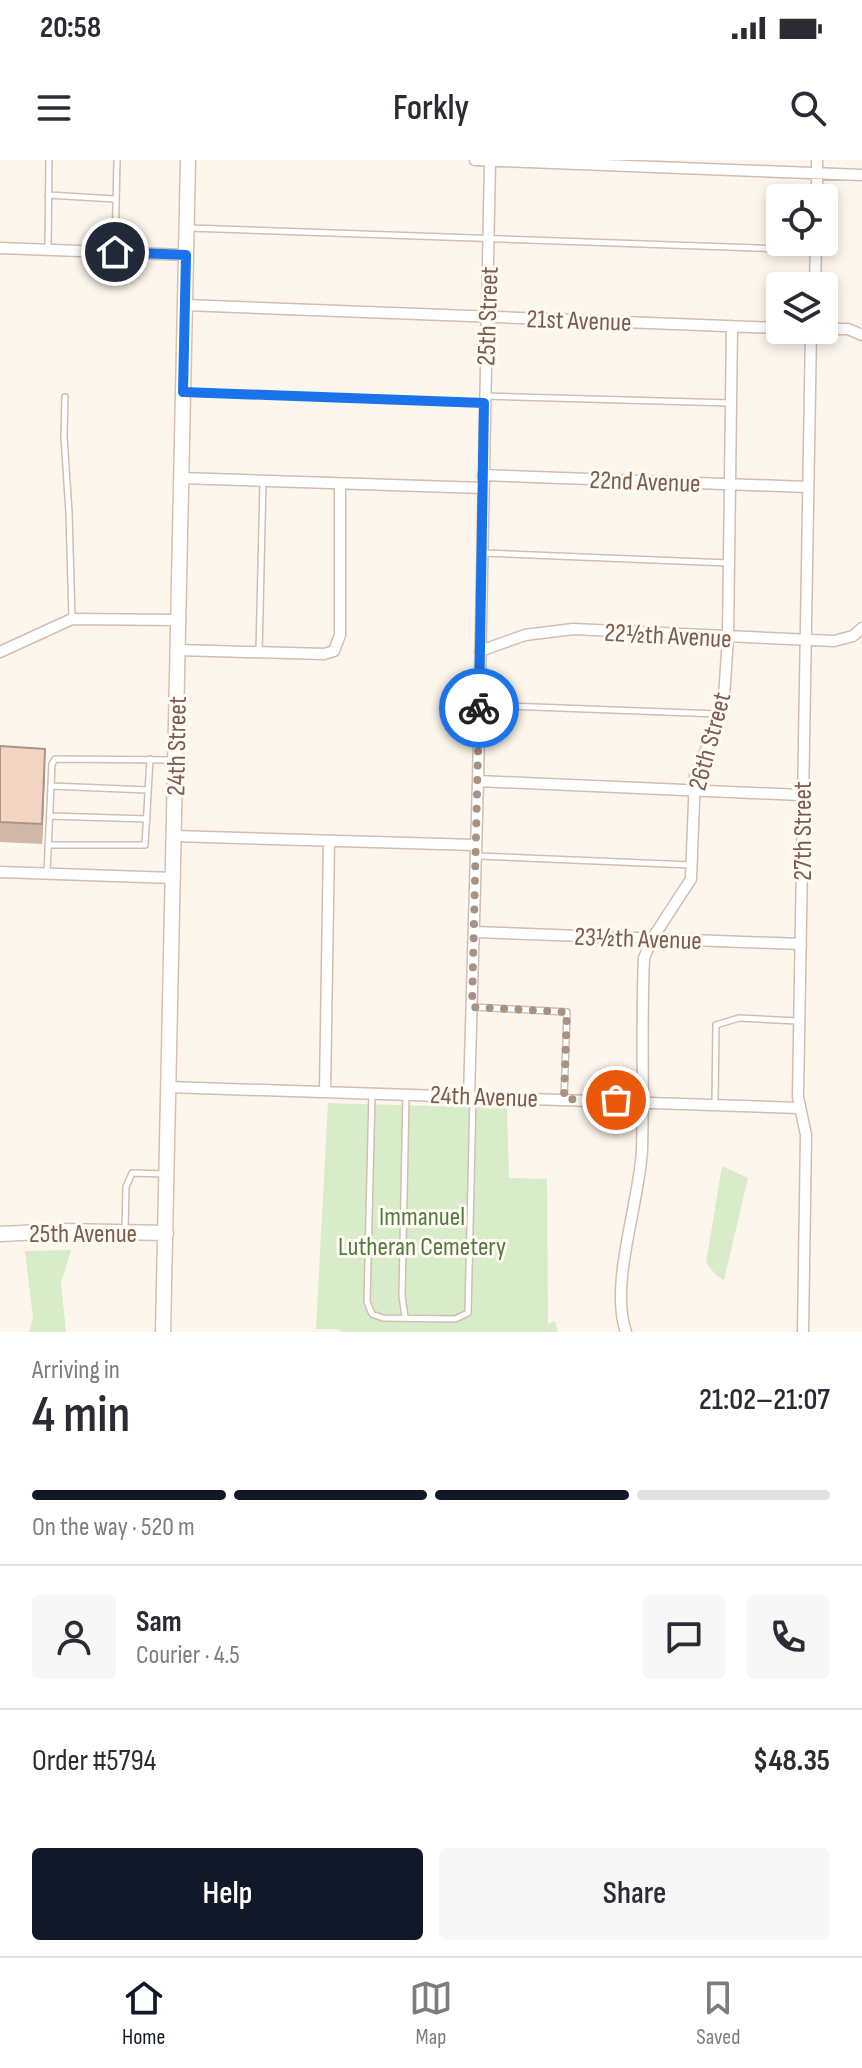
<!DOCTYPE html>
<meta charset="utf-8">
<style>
:root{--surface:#fff;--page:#f7f7f7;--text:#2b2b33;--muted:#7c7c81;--line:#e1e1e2;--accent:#111827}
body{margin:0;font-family:"Sofia Sans Condensed",sans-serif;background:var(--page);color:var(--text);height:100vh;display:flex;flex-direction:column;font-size:30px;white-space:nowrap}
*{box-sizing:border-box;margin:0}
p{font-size:26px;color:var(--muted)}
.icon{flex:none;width:44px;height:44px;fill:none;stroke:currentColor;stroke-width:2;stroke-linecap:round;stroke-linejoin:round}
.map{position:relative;height:1172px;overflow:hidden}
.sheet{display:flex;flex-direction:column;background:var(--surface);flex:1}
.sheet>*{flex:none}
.tools{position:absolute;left:766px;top:24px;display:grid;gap:16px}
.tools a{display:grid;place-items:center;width:72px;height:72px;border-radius:8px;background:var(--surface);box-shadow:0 4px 12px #0003;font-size:40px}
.pin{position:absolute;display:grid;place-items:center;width:68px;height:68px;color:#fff;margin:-34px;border:4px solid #fff;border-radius:50%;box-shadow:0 2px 8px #0007}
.courier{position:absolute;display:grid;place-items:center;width:80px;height:80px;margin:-40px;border:6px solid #1a73e8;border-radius:50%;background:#fff;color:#222;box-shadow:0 2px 10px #0007}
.summary em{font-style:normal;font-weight:600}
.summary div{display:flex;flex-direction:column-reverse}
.summary{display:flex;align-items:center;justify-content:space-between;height:136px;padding:0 32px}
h1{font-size:52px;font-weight:600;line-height:60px}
.bar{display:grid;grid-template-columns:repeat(4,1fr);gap:12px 8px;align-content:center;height:96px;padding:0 32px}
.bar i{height:10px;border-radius:6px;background:var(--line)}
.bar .active{background:var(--accent)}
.bar p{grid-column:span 4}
.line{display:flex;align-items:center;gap:20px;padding:0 32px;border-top:2px solid var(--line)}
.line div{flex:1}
.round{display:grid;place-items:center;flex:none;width:84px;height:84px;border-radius:8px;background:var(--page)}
.primary-button{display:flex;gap:16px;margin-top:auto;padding:16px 32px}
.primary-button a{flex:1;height:92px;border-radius:8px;background:var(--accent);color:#fff;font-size:32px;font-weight:600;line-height:92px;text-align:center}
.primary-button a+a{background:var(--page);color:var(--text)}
.status{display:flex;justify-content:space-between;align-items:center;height:56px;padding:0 40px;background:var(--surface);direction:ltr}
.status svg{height:22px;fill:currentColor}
header{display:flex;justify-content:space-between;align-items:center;height:104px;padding:0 32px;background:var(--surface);font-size:36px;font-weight:600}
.tabs{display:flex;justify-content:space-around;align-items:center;height:112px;border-top:2px solid var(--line);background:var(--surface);font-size:22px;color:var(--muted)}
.tabs a{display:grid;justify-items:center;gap:4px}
.tabs .active{color:var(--accent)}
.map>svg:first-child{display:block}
.green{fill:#d8ecc9}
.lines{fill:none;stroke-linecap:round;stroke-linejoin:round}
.lane-casing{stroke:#d1beb0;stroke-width:8}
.street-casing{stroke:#d1beb0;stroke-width:13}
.secondary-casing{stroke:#d6c0b0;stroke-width:17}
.lane{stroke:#fff;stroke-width:5}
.street{stroke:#fff;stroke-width:10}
.secondary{stroke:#fff;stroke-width:14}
.wall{fill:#d1b7a8}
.shaded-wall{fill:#aa9588}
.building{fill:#f3d5c3;stroke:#aa9588;stroke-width:2}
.done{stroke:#a89285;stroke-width:8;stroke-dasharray:0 14.4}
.route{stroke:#1a73e8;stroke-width:10}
.labels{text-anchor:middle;stroke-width:6;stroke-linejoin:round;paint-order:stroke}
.street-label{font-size:26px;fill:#7a5c4d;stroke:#fffaf3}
.park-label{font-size:26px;fill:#537a41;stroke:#fffaf3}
</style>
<div class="status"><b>20:58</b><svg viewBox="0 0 49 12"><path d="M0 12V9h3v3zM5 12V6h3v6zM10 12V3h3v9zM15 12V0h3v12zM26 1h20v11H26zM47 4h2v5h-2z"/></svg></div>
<header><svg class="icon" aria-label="menu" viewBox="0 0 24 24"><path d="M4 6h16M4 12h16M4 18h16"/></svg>Forkly<svg class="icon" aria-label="search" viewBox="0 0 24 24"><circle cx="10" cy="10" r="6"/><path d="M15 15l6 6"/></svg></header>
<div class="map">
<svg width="862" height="1172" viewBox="0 0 862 1172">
<rect width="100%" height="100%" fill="#fdf6ec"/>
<!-- green -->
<path class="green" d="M328 943 507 948 509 1018 547 1019 548 1164 555 1161 558 1172H342L337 1169H316Z
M722 1006 748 1018 724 1120 716 1115 706 1103Z
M71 1090 61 1123 66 1172H29L33 1158 25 1091Z"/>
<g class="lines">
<!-- lane casing -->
<g class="lane-casing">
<path id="lane" d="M48 35 115 39
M190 68 815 90
M48 90 49 0
M115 91 117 0
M184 232 484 243
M486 236 731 243
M65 237 64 276 69 353 72 459
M483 393 728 403
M259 492 263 322
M480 545 718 554
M51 626 148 630
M50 656 147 659
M48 685H145L150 599
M478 696 691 705
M47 713 52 604 55 599 174 600
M473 847 567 852 564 939
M372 933 367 1142 372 1154 383 1158 455 1159 468 1153 473 936
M715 944 716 865 739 858 798 861
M125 1071 126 1027 132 1013 166 1014
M405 1157 402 1136 406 935"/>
</g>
<!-- street casing -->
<g class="street-casing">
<path id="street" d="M475 0 862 15
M817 38V0
M0 88 186 95
M815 126 816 82
M185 145 780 168
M824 169H848L862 175
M483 315 807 327
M182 318 483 328
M178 490 324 494 334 491 340 475V325
M480 491 525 475 573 469 834 481 853 476 862 468
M0 492 72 459 179 460
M478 621 801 635
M174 676 475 685
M0 712 173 718
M474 772 801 784
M169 927 800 948
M325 931 329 681
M469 936 478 621 490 0
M626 1172C609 1124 640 1041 642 989 644 925 641 862 644 798L652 779 691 719 695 616 712 575 724 537 728 478 732 166
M803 1172 806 975 798 937 811 170"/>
</g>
<!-- secondary casing -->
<g class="secondary-casing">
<path id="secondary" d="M0 1074 62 1071 166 1073
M163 1172 188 0"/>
</g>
<!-- lane -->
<use href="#lane" class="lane"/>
<!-- street -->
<use href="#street" class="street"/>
<!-- secondary -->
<use href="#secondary" class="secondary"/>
</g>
<!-- wall -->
<path class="wall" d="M0 586 45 609 42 684 0 682Z"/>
<!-- shaded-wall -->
<path class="shaded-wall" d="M45 589V609L42 684V664Z"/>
<!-- building -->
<path class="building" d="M0 586 45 589 42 664 0 662Z"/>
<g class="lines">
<!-- done -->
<path class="done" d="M479 548 472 847 567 852 564 939 616 940"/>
<!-- route -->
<path class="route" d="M115 92 186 95 183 232 484 243 479 548"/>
</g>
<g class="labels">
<!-- street labels -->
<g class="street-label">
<text transform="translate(487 156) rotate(-88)" y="9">25th Street</text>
<text transform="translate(579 160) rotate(2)" y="9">21st Avenue</text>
<text transform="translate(645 321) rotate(2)" y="9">22nd Avenue</text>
<text transform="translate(668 475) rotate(3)" y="9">22½th Avenue</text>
<text transform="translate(709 581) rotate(-75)" y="9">26th Street</text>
<text transform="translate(176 586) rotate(-89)" y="9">24th Street</text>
<text transform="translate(802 671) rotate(-90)" y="9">27th Street</text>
<text transform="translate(638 778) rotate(2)" y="9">23½th Avenue</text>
<text transform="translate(484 936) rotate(2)" y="9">24th Avenue</text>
<text x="83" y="1082">25th Avenue</text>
</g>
<!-- park labels -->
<g class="park-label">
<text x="422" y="1065">Immanuel<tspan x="422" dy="30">Lutheran Cemetery</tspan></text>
</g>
</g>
</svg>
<div class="tools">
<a><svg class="icon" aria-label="locate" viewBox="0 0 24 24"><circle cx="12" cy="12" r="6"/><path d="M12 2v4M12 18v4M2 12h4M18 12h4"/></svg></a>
<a><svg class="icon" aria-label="layers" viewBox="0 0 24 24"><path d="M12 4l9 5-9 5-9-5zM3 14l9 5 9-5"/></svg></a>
</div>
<div class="pin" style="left:616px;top:940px;background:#ea580c"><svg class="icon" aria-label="bag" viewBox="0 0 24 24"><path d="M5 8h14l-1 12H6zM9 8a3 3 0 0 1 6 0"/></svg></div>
<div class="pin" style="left:115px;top:92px;background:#1f2937"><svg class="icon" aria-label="home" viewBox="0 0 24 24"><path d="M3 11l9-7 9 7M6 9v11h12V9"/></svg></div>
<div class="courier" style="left:479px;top:548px"><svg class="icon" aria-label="bike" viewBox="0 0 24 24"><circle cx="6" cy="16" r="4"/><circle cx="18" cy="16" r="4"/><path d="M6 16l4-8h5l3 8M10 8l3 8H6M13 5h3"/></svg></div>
</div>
<section class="sheet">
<div class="summary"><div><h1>4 min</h1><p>Arriving in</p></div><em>21:02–21:07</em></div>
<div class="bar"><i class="active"></i><i class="active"></i><i class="active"></i><i></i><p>On the way · 520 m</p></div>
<div class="line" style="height:144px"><a class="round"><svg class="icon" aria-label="person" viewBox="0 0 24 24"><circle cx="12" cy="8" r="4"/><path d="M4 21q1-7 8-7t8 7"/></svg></a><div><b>Sam</b><p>Courier · 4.5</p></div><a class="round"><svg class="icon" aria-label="chat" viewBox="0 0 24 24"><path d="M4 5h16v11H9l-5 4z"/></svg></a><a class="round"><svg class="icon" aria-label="phone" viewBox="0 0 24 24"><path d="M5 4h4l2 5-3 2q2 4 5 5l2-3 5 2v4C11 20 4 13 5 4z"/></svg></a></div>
<div class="line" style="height:104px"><div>Order #5794</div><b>$48.35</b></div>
<div class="primary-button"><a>Help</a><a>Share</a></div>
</section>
<nav class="tabs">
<a class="active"><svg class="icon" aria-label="home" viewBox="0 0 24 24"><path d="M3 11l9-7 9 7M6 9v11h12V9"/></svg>Home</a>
<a><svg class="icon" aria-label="map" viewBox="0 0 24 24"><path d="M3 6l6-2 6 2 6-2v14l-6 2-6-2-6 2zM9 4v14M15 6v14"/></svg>Map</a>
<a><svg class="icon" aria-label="saved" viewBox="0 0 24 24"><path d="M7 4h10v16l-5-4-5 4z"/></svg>Saved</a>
</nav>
